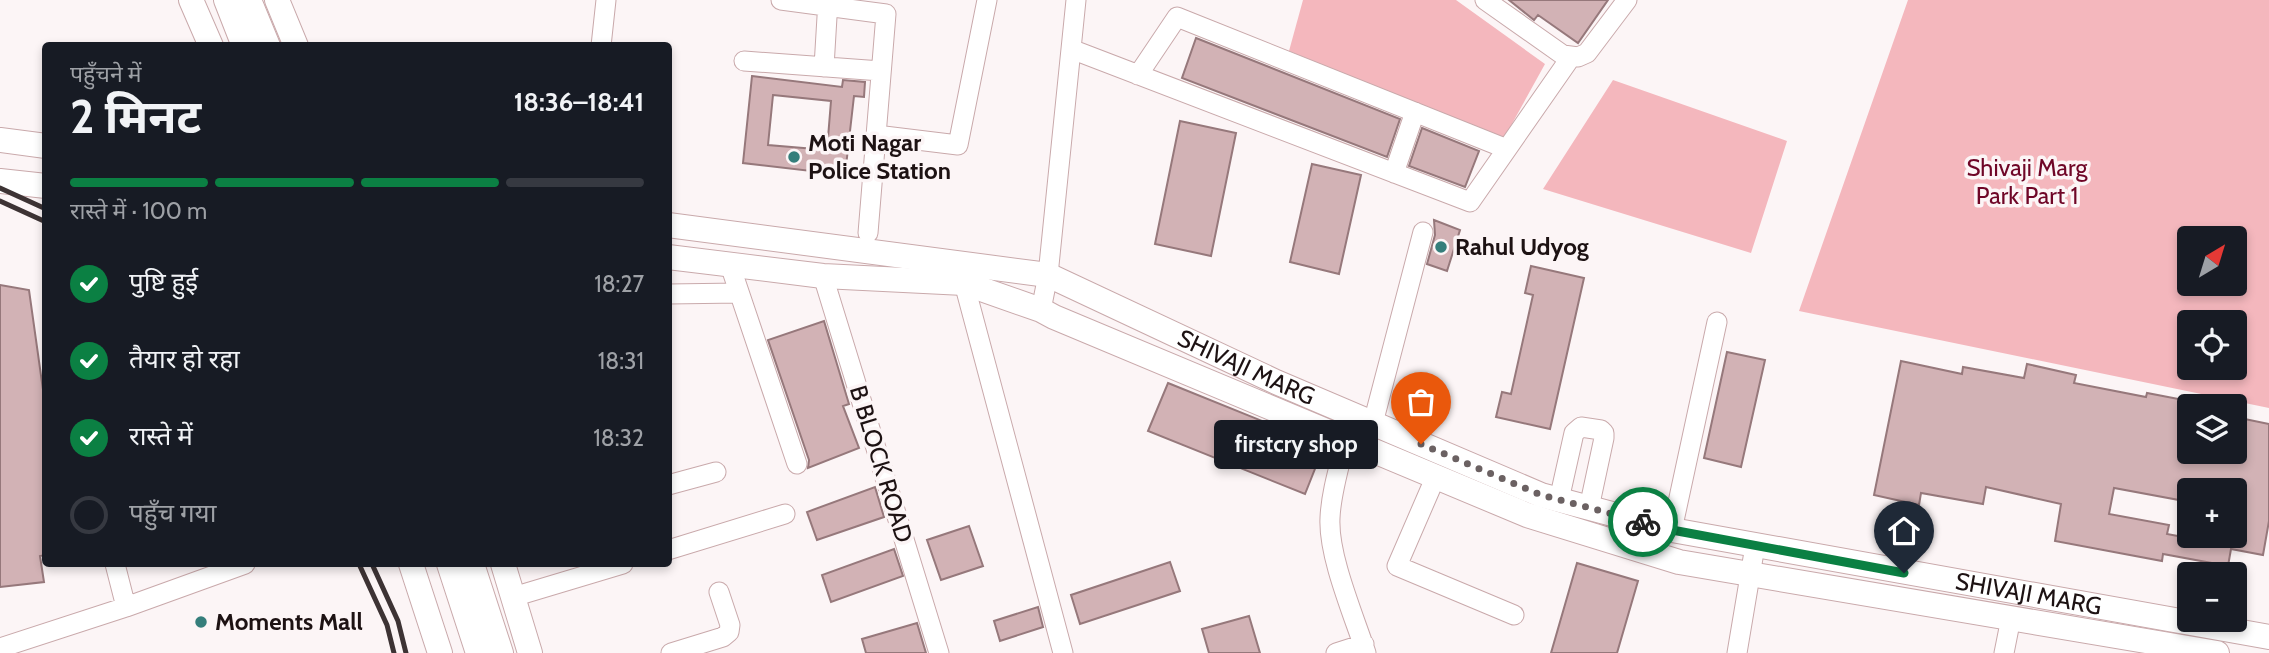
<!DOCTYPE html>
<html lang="hi">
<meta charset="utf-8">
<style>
:root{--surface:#171b24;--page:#242831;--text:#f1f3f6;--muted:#9ea1a6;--line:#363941;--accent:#0b8043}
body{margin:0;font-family:Cabin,"Noto Sans Devanagari",sans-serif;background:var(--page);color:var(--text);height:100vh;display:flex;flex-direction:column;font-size:26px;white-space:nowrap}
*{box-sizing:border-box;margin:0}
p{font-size:23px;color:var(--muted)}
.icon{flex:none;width:38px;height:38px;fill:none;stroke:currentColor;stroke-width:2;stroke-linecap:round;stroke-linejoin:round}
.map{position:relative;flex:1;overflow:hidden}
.details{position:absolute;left:42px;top:42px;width:630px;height:525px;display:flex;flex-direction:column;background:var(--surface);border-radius:7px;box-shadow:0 4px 10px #0003}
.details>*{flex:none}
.needle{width:46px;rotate:38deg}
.buttons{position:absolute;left:2177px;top:226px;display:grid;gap:14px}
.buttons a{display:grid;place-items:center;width:70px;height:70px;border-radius:7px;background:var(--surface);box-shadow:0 4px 10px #0003;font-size:35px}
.pin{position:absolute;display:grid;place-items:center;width:60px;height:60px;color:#fff;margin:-72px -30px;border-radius:50% 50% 50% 0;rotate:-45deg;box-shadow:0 0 7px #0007}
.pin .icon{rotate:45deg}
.courier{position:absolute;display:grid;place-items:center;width:70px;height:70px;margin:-35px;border:5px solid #0b8043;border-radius:50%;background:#fff;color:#222;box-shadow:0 2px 9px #0007}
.bubble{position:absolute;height:49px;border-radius:7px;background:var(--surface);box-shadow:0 4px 10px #0003;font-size:23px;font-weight:700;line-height:49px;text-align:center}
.summary em{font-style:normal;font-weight:700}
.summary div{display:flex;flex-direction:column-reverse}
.summary{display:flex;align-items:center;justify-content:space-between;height:119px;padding:0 28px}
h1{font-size:46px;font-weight:700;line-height:52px}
.bar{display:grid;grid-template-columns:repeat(4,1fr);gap:10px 7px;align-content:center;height:84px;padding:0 28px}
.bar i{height:9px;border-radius:5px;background:var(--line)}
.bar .on{background:var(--accent)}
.bar p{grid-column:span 4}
ol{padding:0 28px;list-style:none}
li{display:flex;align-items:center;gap:21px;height:77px}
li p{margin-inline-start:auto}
li .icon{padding:7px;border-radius:50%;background:var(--accent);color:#fff;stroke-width:4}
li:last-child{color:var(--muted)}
li i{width:38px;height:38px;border:4px solid var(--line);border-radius:50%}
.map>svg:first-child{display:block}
.green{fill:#f4b7bd;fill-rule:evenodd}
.building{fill:#d2b2b5;stroke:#96787b;stroke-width:2;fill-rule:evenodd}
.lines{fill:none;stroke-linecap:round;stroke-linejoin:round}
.minor-casing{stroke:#c9a9ab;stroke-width:21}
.major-casing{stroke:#c9a9ab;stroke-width:26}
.minor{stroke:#fff;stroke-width:19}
.major{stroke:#fff;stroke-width:24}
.rail{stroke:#3d3334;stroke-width:5}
.done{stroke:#6b6162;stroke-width:7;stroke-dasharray:0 12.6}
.route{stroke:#0b8043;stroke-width:9}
.poi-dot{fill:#357e7b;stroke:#fcf5f6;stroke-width:2.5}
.labels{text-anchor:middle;stroke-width:7;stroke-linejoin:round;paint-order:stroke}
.poi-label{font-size:24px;font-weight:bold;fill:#1d1213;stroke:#fcf5f6;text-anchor:start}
.park-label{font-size:24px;fill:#6f0627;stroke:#fcf5f6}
.street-label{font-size:24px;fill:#1d1213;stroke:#fcf5f6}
</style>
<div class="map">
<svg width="2269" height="653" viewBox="0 0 2269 653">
<rect width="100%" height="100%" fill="#fcf5f6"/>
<!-- green -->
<path class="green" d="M1303 0H1456L1545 64 1503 140 1289 51Z
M1908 0H2269V408L1799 311ZM2189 238H2235V284H2189ZM2189 322H2235V368H2189Z
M1613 80 1787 141 1751 253 1543 189Z"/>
<!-- building -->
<path class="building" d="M1509 0H1608L1578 43 1538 15 1534 20Z
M1196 38 1400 119 1387 157 1182 78Z
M752 76 842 87 843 80 865 82 864 97 854 96 845 175 743 163ZM773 95 831 101 827 150 768 145Z
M1180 121 1236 133 1211 256 1155 244Z
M1422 128 1479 151 1465 187 1409 166Z
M1312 164 1361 175 1339 274 1290 262Z
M1434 220 1460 230 1447 271 1427 264 1435 235Z
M1531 266 1584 278 1550 429 1496 417 1502 392 1511 394 1533 295 1525 293Z
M0 285 29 290 46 411V555L40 556 44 582 0 587Z
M824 321 849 404 843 406 859 448 808 468 809 460 768 340Z
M1727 352 1765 360 1741 467 1704 458Z
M1901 361 1962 374 1963 367 2024 378 2027 364 2076 375 2074 383 2146 397 2147 393 2189 401 2185 452H2235V417L2269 424V521L2263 555 2231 549 2228 566 2163 554 2162 561 2055 541 2061 504 1986 487 1983 504 1921 493 1919 505 1874 495ZM2182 485 2208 490H2235V536H2195L2194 539 2167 534 2169 525 2109 514 2114 488 2179 500Z
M1168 383 1324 446 1305 494 1148 431Z
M875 487 884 517 817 540 807 512Z
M969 526 983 566 941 580 927 540Z
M894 549 903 576 831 602 822 575Z
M1170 562 1180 591 1080 624 1071 595Z
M1577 563 1638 581 1617 653H1551Z
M1038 607 1043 627 1000 641 994 621Z
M1249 616 1260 653H1209L1202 629Z
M917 623 926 653H866L862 639Z"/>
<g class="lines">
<!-- minor casing -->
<g class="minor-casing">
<path id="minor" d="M781 0 886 14 868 233
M1485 0 1563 55 1578 57 1587 53 1627 0
M601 46 606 0
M1071 49 1470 202 1571 57
M744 61 881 71
M824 67 828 0
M1138 75 1177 17 1507 149
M876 135 958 145 987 0
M1394 173 1415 112
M730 265 797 464
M823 276 939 653
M964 283 1063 653
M668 294 739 293
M1041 310 1048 275 1076 0
M1373 423 1423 232
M1346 439C1340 464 1331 492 1330 518 1328 556 1354 616 1366 653
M1436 476 1397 566 1514 615
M668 485 716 472
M1559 500 1574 433 1581 427 1601 430 1604 433V438L1589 508
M1672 530 1717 322
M668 550 785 514
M115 564 126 607
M513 597 623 564
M0 648 126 607 245 564
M671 653 723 637 729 632 730 625 719 592
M1336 653 1364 644
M1737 653 1755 546
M2004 653 2011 618"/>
</g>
<!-- major casing -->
<g class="major-casing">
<g id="major">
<path d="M191 0 211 46"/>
<path d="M226 0 244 46"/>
<path d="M249 0 268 46"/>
<path d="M277 0 296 46"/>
<path d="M0 140 46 146"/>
<path d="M0 181 46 186"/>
<path id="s1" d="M668 225 1048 275 1276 382 1541 495 1672 530 2269 637"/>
<path d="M668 257 823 276 964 283 1041 310 1054 317 1527 515 1679 562 2217 653"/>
<path d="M411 564 440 653"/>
<path d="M449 564 478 653"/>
<path d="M472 564 501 653"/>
<path d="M503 564 530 653"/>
</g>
</g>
<!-- minor -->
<use href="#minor" class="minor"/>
<!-- major -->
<use href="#major" class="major"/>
<!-- rail -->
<path class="rail" d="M0 188 46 209
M0 201 46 222
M359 564 387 625 394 653
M372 564 398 621 406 653"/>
</g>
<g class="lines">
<!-- done -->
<path class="done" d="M1421 444 1541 495 1643 522"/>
<!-- route -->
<path class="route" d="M1643 522 1672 530 1904 573"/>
</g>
<!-- markers -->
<g class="poi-dot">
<circle cx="794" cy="157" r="7"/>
<circle cx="1441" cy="247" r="7"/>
<circle cx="201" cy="622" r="7"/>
</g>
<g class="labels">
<!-- poi labels -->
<g class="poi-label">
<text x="808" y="151">Moti Nagar<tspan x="808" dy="28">Police Station</tspan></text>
<text x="1455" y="255">Rahul Udyog</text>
<text x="215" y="630">Moments Mall</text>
</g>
<!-- park labels -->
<g class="park-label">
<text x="2027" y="176">Shivaji Marg<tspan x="2027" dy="28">Park Part 1</tspan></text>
</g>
<!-- street labels -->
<g class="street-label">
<text dy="8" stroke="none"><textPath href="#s1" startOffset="602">SHIVAJI MARG</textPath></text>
<text transform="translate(881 464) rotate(73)" y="8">B BLOCK ROAD</text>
<text dy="8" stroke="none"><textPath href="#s1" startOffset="1421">SHIVAJI MARG</textPath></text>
</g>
</g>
</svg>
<div class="buttons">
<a><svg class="needle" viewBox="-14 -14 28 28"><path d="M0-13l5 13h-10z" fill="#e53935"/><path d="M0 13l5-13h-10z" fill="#9ea1a6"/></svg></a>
<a><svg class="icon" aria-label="locate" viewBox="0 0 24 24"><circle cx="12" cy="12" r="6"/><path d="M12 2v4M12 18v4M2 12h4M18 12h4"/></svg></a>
<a><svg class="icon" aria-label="layers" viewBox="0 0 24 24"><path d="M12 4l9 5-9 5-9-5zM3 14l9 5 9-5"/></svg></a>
<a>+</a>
<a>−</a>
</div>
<div class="pin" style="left:1421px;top:444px;background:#ea580c"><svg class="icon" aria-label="bag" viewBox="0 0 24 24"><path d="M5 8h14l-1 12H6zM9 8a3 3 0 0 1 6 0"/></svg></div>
<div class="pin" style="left:1904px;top:573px;background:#1f2937"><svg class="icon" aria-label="home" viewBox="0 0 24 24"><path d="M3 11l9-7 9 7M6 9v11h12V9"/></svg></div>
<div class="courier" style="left:1643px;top:522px"><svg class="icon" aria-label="bike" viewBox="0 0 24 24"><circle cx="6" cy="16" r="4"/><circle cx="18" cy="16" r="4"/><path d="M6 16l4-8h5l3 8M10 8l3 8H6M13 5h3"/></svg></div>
<div class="bubble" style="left:1214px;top:420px;width:164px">firstcry shop</div>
<section class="details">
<div class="summary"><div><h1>2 मिनट</h1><p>पहुँचने में</p></div><em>18:36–18:41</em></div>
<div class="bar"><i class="on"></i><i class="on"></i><i class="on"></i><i></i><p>रास्ते में · 100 m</p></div>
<ol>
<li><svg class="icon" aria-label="check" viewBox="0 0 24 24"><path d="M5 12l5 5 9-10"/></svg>पुष्टि हुई<p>18:27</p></li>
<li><svg class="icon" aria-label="check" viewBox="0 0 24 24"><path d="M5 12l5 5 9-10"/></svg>तैयार हो रहा<p>18:31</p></li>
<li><svg class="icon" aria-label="check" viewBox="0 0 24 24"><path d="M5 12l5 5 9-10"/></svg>रास्ते में<p>18:32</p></li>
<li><i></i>पहुँच गया</li>
</ol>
</section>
</div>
